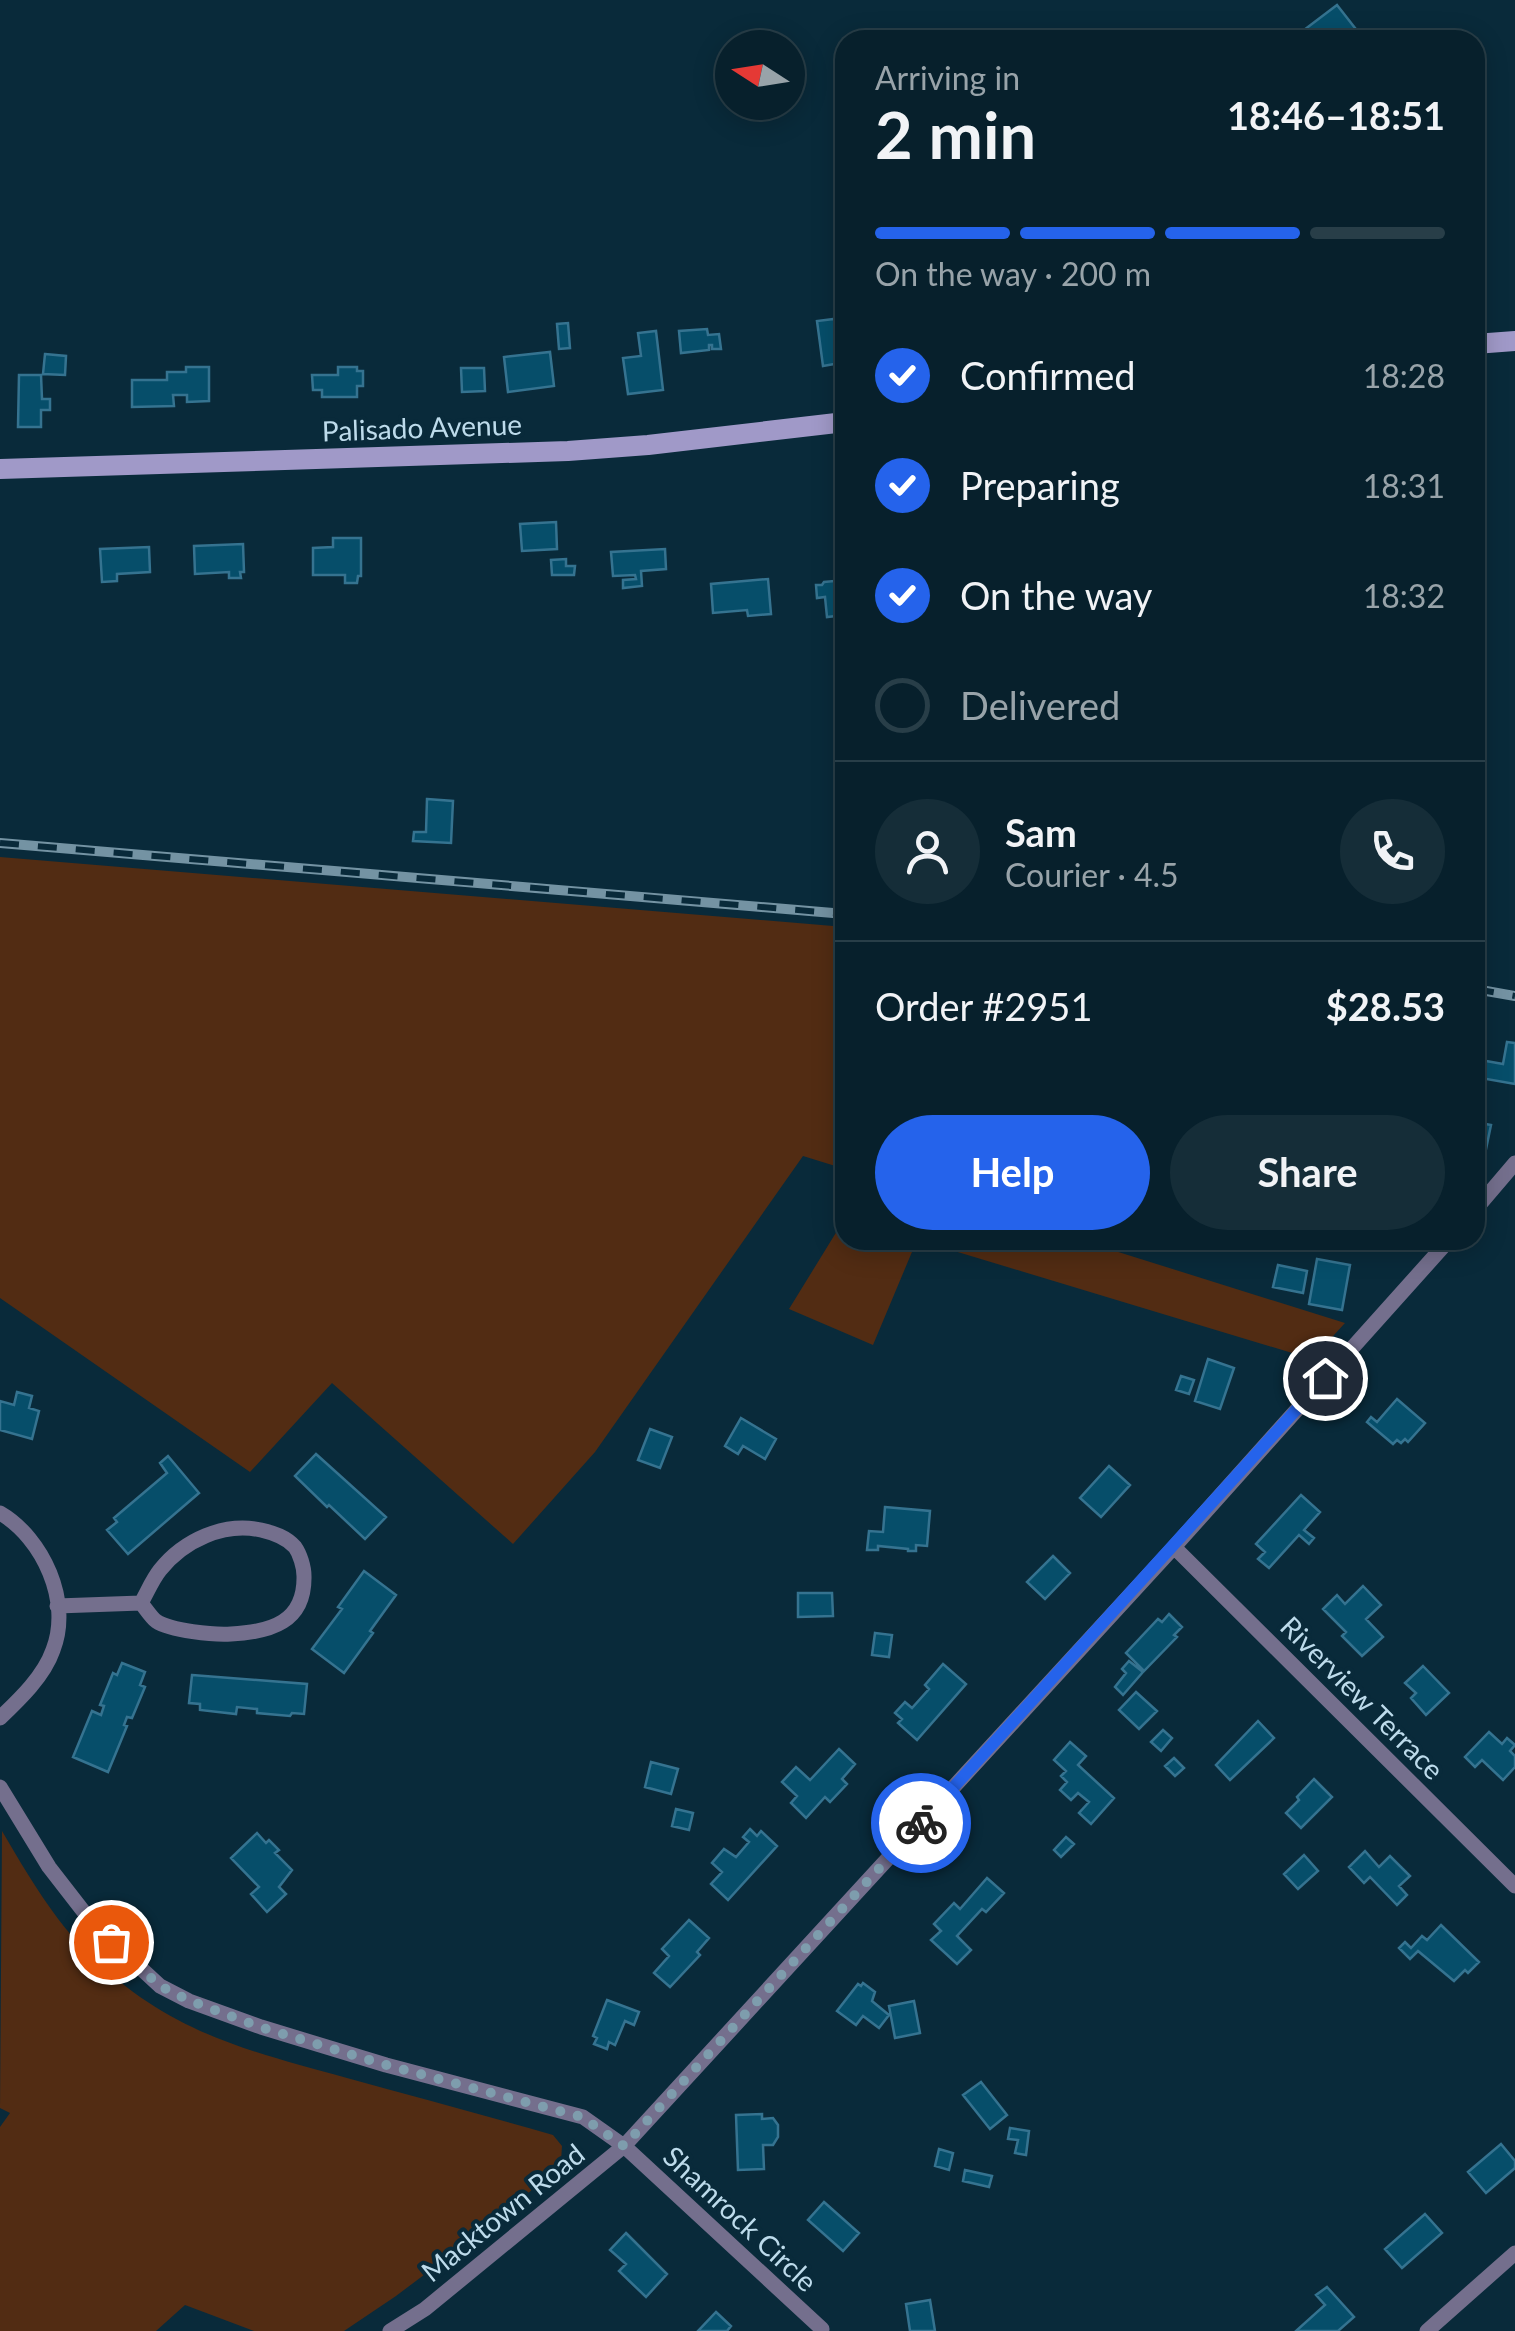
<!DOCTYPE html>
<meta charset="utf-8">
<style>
:root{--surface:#07202c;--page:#152d38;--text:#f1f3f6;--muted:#98a3a9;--line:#283e48;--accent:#2563eb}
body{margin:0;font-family:Lato,sans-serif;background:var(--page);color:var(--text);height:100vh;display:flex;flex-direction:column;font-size:38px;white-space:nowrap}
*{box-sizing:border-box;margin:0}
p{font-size:32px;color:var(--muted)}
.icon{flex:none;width:55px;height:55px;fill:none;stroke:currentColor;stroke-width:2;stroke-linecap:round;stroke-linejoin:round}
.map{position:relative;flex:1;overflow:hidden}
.sheet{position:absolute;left:835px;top:30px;width:650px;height:1220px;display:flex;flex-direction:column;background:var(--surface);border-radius:30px;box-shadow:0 5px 25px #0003,0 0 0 2px var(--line)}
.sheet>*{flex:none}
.needle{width:65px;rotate:282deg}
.buttons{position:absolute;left:715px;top:30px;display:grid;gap:20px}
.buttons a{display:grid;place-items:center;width:90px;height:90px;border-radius:50%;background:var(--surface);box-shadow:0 5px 25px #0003,0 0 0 2px var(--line);font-size:50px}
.pin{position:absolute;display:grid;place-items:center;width:85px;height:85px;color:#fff;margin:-42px;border:5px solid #fff;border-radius:50%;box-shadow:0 2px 10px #0007}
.courier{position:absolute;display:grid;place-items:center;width:100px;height:100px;margin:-50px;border:8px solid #2563eb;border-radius:50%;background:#fff;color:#222;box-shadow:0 2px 12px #0007}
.head em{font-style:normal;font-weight:700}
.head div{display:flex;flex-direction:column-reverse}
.head{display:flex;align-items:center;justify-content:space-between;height:170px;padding:0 40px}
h1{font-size:65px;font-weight:700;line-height:75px}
.bar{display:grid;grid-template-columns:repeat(4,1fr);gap:15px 10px;align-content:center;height:120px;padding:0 40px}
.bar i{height:12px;border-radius:8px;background:var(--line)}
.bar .on{background:var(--accent)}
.bar p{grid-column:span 4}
.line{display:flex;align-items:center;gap:25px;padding:0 40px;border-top:2px solid var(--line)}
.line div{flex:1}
.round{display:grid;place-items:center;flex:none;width:105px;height:105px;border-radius:52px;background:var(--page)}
ol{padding:0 40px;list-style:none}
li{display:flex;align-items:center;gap:30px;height:110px}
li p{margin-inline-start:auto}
li .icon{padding:10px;border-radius:50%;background:var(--accent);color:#fff;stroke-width:4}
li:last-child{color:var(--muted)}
li i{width:55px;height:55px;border:5px solid var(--line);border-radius:50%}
.action{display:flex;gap:20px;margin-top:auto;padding:20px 40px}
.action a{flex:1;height:115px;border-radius:60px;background:var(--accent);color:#fff;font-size:40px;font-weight:700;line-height:115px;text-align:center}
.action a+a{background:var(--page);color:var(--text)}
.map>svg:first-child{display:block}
.green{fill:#522c13}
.building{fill:#064e6a;stroke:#357390;stroke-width:2.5}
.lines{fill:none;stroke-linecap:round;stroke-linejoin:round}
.minor{stroke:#746f8d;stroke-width:15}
.secondary{stroke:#a099c8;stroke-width:20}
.rail-casing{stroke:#7493a3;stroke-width:10}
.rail{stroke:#092a3a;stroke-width:6;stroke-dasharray:19;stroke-linecap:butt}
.done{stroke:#7e9dad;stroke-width:10;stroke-dasharray:0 18}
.route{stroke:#2563eb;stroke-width:12}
.labels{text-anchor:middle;stroke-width:8;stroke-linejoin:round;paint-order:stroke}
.street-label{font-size:28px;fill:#bddbeb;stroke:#092a3a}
</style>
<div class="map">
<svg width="1515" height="2331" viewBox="0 0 1515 2331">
<rect width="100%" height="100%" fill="#092a3a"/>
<!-- green -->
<path class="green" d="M0 857 845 927V1169L803 1156 595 1452 513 1544 332 1383 250 1472 0 1298Z
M845 1218V1240H917L873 1345 789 1309Z
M918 1240H1080L1345 1323 1312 1359Z
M2 1831C28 1875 53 1919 90 1955 168 2032 245 2050 347 2078 416 2097 484 2115 553 2135L562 2146 561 2161 533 2189 489 2226 396 2296 344 2331H254L185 2305 156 2331H0V2127L10 2113 0 2108Z"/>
<!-- building -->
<path class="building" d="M1337 5 1355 28 1338 40H1305L1300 33Z
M834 319 840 363 823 366 817 321Z
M568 323 570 348 559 349 557 324Z
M707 329 708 335 719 334 721 349H712V345H709V350L681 353 679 331Z
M656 331 663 390 628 394 623 358 641 356 638 333Z
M550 352 554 386 508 392 504 357Z
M45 354 66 356 65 375 43 374Z
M186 367H209V401L187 402V395H173L174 406 132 407V380H167V372H186Z
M338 367H357V371H363V386H357V397H322V390H313L312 375H338Z
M461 368H484L485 391 462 392Z
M19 375H41L42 399H50V410H41V427H18Z
M556 522 557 549 522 551 520 524Z
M333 538H361V576H358L357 583H345V575H313V548L333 547Z
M243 544 244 572H240L241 578H229V572L195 574 194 546Z
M149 547 150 572 117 574V581L102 582 100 549Z
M665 549 666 569 641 571 642 586 623 588V580L636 579 635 575 613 576 611 552Z
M566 559V566H575L574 575H552L551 560Z
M768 579 771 614 748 616 747 610 713 613 711 584Z
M845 580V615L827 617 825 597 817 598 816 585H822L824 582Z
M427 799 453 801 451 843 413 841 414 832H426Z
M1507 1042 1515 1043V1084L1475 1077V1059L1503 1064Z
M1475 1122 1491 1125 1485 1154 1475 1152Z
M1317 1259 1350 1265 1342 1310 1309 1304Z
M1278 1265 1307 1271 1303 1293 1273 1287Z
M1208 1359 1234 1368 1220 1409 1195 1401Z
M1181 1376 1194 1380 1189 1394 1176 1390Z
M17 1392 32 1396 29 1408 39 1411 32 1439 0 1430V1401L14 1405Z
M1397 1399 1425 1423 1408 1442 1405 1439 1401 1443 1397 1440 1393 1444 1367 1422 1371 1417 1377 1422Z
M741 1418 776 1439 765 1459 743 1446 738 1454 725 1446Z
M650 1429 672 1437 660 1468 638 1460Z
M316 1454 386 1517 365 1539 329 1505 327 1507 295 1476Z
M168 1456 199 1493 128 1554 107 1530 117 1522 114 1518 167 1473 160 1463Z
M1109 1466 1130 1485 1101 1517 1080 1498Z
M1301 1495 1320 1512 1304 1530 1314 1538 1309 1544 1299 1535 1269 1568 1258 1559 1265 1552 1256 1544Z
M885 1507 930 1511 927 1546 916 1545V1551H908V1549L878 1546V1550H867L869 1531 883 1532Z
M1053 1556 1070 1573 1045 1599 1027 1582Z
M364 1571 396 1595 370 1631 373 1633 344 1673 312 1649 342 1609 338 1607Z
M1363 1586 1381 1605 1366 1619 1383 1637 1362 1656 1342 1636 1346 1632 1323 1609 1337 1595 1345 1604Z
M798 1593H832L833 1616 798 1617Z
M1169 1614 1182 1627 1174 1635 1177 1637 1144 1671 1126 1653 1158 1619 1162 1622Z
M875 1633 892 1635 889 1657 872 1655Z
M1129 1661 1143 1672 1123 1695 1115 1687 1126 1673 1122 1669Z
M122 1663 145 1672 140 1685 145 1687 132 1718 127 1717 124 1725 127 1726 108 1772 73 1757 92 1711 101 1715 104 1706 100 1705 113 1673 117 1675Z
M943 1664 966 1684 917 1740 898 1723 902 1719 895 1713 905 1702 912 1708 929 1689 925 1685Z
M1423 1666 1449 1693 1426 1715 1411 1698 1416 1693 1405 1683Z
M192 1675 307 1684 304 1714 292 1713 290 1716 257 1713V1709L237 1707 236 1714 200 1710V1704L189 1703Z
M1136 1692 1157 1711 1139 1729 1119 1710Z
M1258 1721 1274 1738 1230 1780 1216 1765Z
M1163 1730 1172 1738 1161 1751 1151 1742Z
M1489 1732 1502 1744 1507 1738 1515 1745 1510 1751 1515 1756V1767L1503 1780 1482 1760 1475 1767 1465 1757Z
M1070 1742 1086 1756 1078 1765 1114 1798 1091 1824 1079 1813 1089 1802 1078 1793 1071 1800 1060 1790 1067 1782 1061 1776 1066 1771 1054 1760Z
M839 1749 855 1764 842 1779 847 1784 830 1802 825 1797 806 1818 791 1803 797 1796 782 1782 796 1767 810 1780Z
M1174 1758 1184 1768 1175 1776 1165 1766Z
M651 1762 678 1769 671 1794 645 1787Z
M1314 1779 1332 1797 1301 1828 1286 1813 1299 1800 1297 1797Z
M676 1809 693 1813 689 1830 672 1826Z
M750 1829 757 1836 761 1831 777 1846 728 1900 711 1884 722 1872 712 1863 724 1849 736 1857 749 1842 743 1837Z
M257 1833 266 1843 269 1840 279 1850 275 1853 292 1870 279 1887 286 1894 267 1912 251 1894 259 1887 231 1858Z
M1066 1837 1074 1844 1061 1857 1054 1850Z
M1365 1851 1379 1867 1390 1856 1410 1876 1399 1886 1407 1895 1397 1905 1370 1877 1364 1883 1349 1867Z
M1304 1855 1318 1871 1298 1889 1284 1874Z
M987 1878 1004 1893 986 1912 982 1909 957 1936 971 1950 957 1964 931 1940 941 1931 934 1924 954 1903 960 1909Z
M689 1920 709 1938 697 1952 700 1955 670 1987 654 1973 669 1956 662 1949Z
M1441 1925 1479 1962 1468 1973 1465 1970 1454 1981 1418 1951 1410 1959 1399 1948 1405 1942 1411 1948 1422 1936 1427 1940Z
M863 1983 875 1992 872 2001 889 2015 879 2028 863 2016 856 2025 837 2011 858 1984 861 1986Z
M607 2000 639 2012 634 2025 625 2021 615 2045 609 2042 607 2049 594 2044 597 2038 593 2036Z
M914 2001 920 2033 895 2038 889 2006Z
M981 2082 1007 2115 990 2129 963 2095Z
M762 2114V2119L773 2118 778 2125V2137L773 2145H763L764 2169 738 2170 736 2115Z
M1010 2128 1029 2131 1026 2155 1015 2153 1018 2140 1008 2139Z
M1501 2144 1515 2161V2168L1486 2193 1468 2172Z
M939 2149 953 2153 949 2170 935 2166Z
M965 2170 992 2176 989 2187 963 2181Z
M824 2202 859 2233 843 2251 808 2220Z
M1425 2214 1442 2233 1402 2268 1385 2249Z
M626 2233 667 2274 646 2297 619 2271 626 2264 610 2250Z
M1327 2287 1354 2317 1338 2331H1296L1325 2305 1316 2295Z
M930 2300 935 2331H910L906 2304Z
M716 2312 731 2326 727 2331H698Z"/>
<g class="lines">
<!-- minor -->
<path class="minor" d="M1475 1210 1515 1163
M0 1513C43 1538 72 1602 53 1650 44 1676 20 1699 0 1718
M1174 1547 1515 1886
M57 1606 141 1603C146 1609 151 1617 156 1621 171 1631 214 1635 231 1634 271 1632 305 1622 304 1576 304 1567 300 1554 295 1547 286 1537 274 1533 261 1530 224 1522 184 1540 160 1570 152 1580 147 1593 141 1603
M0 1787 49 1867 94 1925 160 1986 189 2001 261 2027 386 2065 583 2117 624 2146 822 2329
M390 2331 425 2309 624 2146 1174 1547 1449 1240
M1427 2331 1515 2253"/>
<!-- secondary -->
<path class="secondary" d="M1475 344 1515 341
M0 469 568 451 648 445 845 422"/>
<!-- rail casing -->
<g class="rail-casing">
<path id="rail" d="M0 843 845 914
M1475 989 1515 996"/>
</g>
<!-- rail -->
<use href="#rail" class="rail"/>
</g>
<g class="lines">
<!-- done -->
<path class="done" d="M111 1942 160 1986 188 2000 260 2027 386 2065 582 2117 624 2146 921 1823"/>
<!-- route -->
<path class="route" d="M921 1823 1325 1378"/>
</g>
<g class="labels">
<!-- street labels -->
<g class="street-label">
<text transform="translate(422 428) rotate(-2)" y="10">Palisado Avenue</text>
<text transform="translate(1362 1698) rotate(45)" y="10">Riverview Terrace</text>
<text transform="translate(503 2213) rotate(-39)" y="10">Macktown Road</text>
<text transform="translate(740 2219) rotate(43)" y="10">Shamrock Circle</text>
</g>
</g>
</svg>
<div class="buttons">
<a><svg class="needle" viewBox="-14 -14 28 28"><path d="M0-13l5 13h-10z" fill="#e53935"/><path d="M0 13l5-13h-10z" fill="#98a3a9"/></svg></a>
</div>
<div class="pin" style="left:111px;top:1942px;background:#ea580c"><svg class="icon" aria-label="bag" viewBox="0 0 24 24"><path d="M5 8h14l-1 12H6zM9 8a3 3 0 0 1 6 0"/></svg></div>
<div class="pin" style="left:1325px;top:1378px;background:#1f2937"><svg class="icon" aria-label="home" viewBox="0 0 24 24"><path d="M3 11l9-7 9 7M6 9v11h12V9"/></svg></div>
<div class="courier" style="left:921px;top:1823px"><svg class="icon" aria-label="bike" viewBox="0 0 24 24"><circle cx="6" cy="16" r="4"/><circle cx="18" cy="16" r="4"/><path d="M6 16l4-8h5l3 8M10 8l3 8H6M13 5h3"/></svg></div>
<section class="sheet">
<div class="head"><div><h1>2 min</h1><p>Arriving in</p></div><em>18:46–18:51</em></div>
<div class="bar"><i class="on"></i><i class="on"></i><i class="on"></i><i></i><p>On the way · 200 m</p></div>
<ol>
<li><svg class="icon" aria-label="check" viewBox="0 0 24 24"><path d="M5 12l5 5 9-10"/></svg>Confirmed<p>18:28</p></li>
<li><svg class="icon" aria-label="check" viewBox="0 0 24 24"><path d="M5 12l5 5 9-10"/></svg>Preparing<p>18:31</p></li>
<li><svg class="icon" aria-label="check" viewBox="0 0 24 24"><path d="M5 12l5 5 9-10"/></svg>On the way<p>18:32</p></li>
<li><i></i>Delivered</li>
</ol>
<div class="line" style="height:180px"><a class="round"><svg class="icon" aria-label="person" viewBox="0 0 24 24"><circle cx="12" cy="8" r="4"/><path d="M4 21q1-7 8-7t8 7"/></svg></a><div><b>Sam</b><p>Courier · 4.5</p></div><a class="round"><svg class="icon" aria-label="phone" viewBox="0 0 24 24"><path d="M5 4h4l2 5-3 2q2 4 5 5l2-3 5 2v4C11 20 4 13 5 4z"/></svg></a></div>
<div class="line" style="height:130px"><div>Order #2951</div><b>$28.53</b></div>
<div class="action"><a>Help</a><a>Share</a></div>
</section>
</div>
